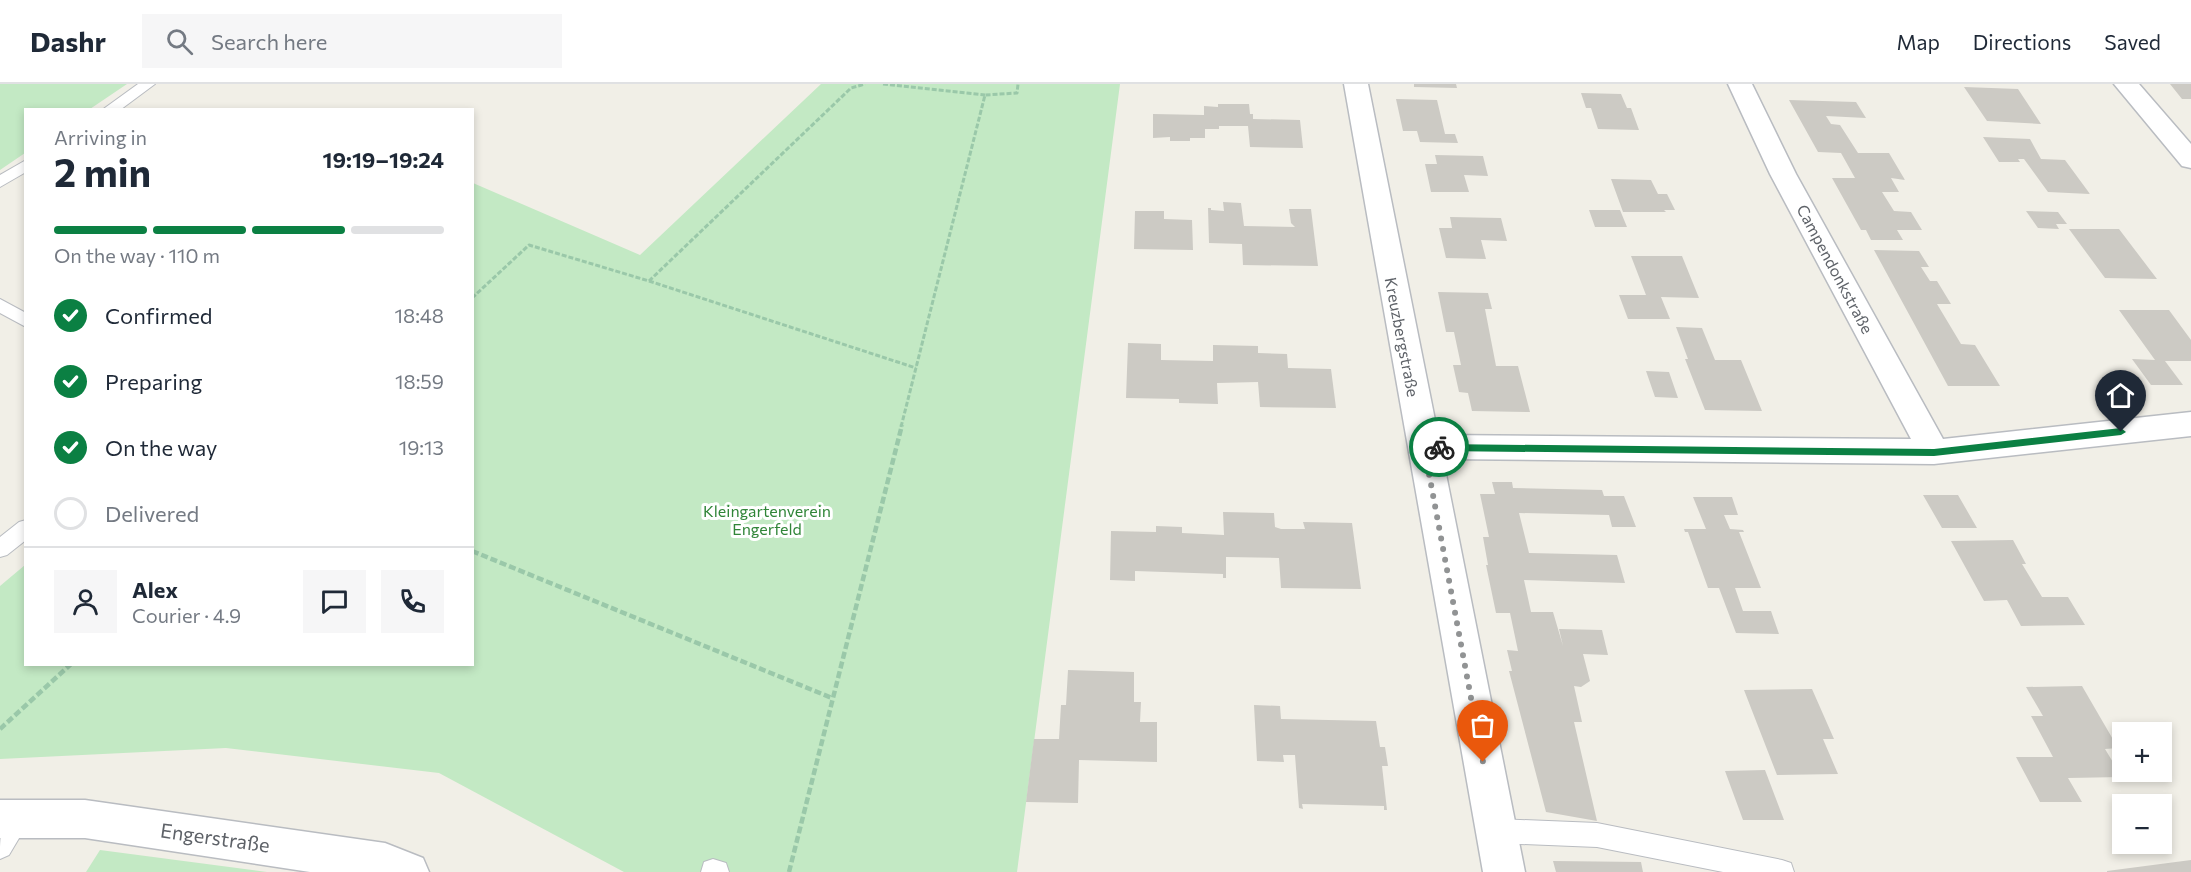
<!DOCTYPE html>
<meta charset="utf-8">
<style>
:root{--surface:#fff;--page:#f6f6f7;--text:#1f2937;--muted:#747a83;--line:#e0e1e3;--accent:#0b8043}
body{margin:0;font-family:Commissioner,sans-serif;background:var(--page);color:var(--text);height:100vh;display:flex;flex-direction:column;font-size:22px;white-space:nowrap}
*{box-sizing:border-box;margin:0}
p{font-size:20px;color:var(--muted)}
.icon{flex:none;width:33px;height:33px;fill:none;stroke:currentColor;stroke-width:2;stroke-linecap:round;stroke-linejoin:round}
.map{position:relative;flex:1;overflow:hidden}
.side{position:absolute;left:24px;top:24px;width:450px;height:558px;display:flex;flex-direction:column;background:var(--surface);border-radius:0px;box-shadow:0 3px 9px #0003}
.side>*{flex:none}
.fabs{position:absolute;left:2112px;top:638px;display:grid;gap:12px}
.fabs a{display:grid;place-items:center;width:60px;height:60px;border-radius:0px;background:var(--surface);box-shadow:0 3px 9px #0003;font-size:30px}
.pin{position:absolute;display:grid;place-items:center;width:51px;height:51px;color:#fff;margin:-62px -26px;border-radius:50% 50% 50% 0;rotate:-45deg;box-shadow:0 0 6px #0007}
.pin .icon{rotate:45deg}
.courier{position:absolute;display:grid;place-items:center;width:60px;height:60px;margin:-30px;border:4px solid #0b8043;border-radius:50%;background:#fff;color:#222;box-shadow:0 2px 8px #0007}
.overview em{font-style:normal;font-weight:700}
.overview div{display:flex;flex-direction:column-reverse}
.overview{display:flex;align-items:center;justify-content:space-between;height:102px;padding:0 30px}
h1{font-size:39px;font-weight:700;line-height:45px}
.bar{display:grid;grid-template-columns:repeat(4,1fr);gap:9px 6px;align-content:center;height:72px;padding:0 30px}
.bar i{height:8px;border-radius:4px;background:var(--line)}
.bar .selected{background:var(--accent)}
.bar p{grid-column:span 4}
.line{display:flex;align-items:center;gap:15px;padding:0 30px;border-top:2px solid var(--line)}
.line div{flex:1}
.round{display:grid;place-items:center;flex:none;width:63px;height:63px;border-radius:0px;background:var(--page)}
ol{padding:0 30px;list-style:none}
li{display:flex;align-items:center;gap:18px;height:66px}
li p{margin-inline-start:auto}
li .icon{padding:6px;border-radius:50%;background:var(--accent);color:#fff;stroke-width:4}
li:last-child{color:var(--muted)}
li i{width:33px;height:33px;border:3px solid var(--line);border-radius:50%}
header{display:flex;align-items:center;gap:36px;box-sizing:border-box;height:84px;padding:0 30px;background:var(--surface);border-bottom:2px solid var(--line)}
header strong{font-size:28px}
nav{display:flex;gap:33px;margin-inline-start:auto;font-size:21px}
.search{width:420px;height:54px;background:var(--page);display:flex;align-items:center;gap:15px;box-sizing:border-box;padding:0 21px;border-radius:0px;color:var(--muted);font-size:22px}
.map>svg:first-child{display:block}
.green{fill:#c3e9c4}
.building{fill:#cccac4}
.lines{fill:none;stroke-linecap:round;stroke-linejoin:round}
.lane-casing{stroke:#b9bcc1;stroke-width:2}
.street-casing{stroke:#b9bcc1;stroke-width:3}
.path-far1{stroke:#9ac8a9;stroke-width:3;stroke-dasharray:5 2;stroke-linecap:butt}
.path{stroke:#9ac8a9;stroke-width:4.5;stroke-dasharray:7 3;stroke-linecap:butt}
.lane{fill:#fff;fill-rule:evenodd}
.street{fill:#fff;fill-rule:evenodd}
.route{fill:#0b8043}
.done{stroke:#919394;stroke-width:6;stroke-dasharray:0 10.8}
.labels{text-anchor:middle;stroke-width:6;stroke-linejoin:round;paint-order:stroke}
.street-label{font-size:16px;fill:#5e6268;stroke:#fff}
.park-label{font-size:16px;fill:#308538;stroke:#fff}
.near-street-label{font-size:20px;fill:#5e6268;stroke:#fff}
</style>
<header>
<strong>Dashr</strong>
<div class="search"><svg class="icon" aria-label="search" viewBox="0 0 24 24"><circle cx="10" cy="10" r="6"/><path d="M15 15l6 6"/></svg>Search here</div>
<nav><a>Map</a><a>Directions</a><a>Saved</a></nav>
</header>
<div class="map">
<svg width="2191" height="788" viewBox="0 0 2191 788">
<rect width="100%" height="100%" fill="#f1efe7"/>
<!-- green -->
<path class="green" d="M0 0H127L90 25 26 26 25 69 0 86Z
M821 0H1120L1017 788H624L439 689 226 664 0 675V502L25 481 26 580H472L473 99 640 171Z
M100 766 267 788H86Z"/>
<!-- building -->
<path class="building" d="M1414 0H1456L1457 4 1414 3Z
M2170 0H2191V15H2182Z
M1964 3 2018 5 2041 40 1987 37Z
M1581 9 1621 10 1627 24H1631L1639 46 1598 45 1591 24H1586Z
M1396 15 1437 16 1445 50H1455L1458 59 1420 58 1417 47H1403Z
M1789 16 1856 18 1866 34 1826 32 1831 40 1840 41 1858 69H1889L1905 96 1891 94 1899 108H1882L1894 127 1911 128 1922 146H1897L1903 156H1871L1866 146H1861L1832 94H1855L1841 69 1818 68Z
M1218 20H1249L1250 30H1253V35L1300 36 1303 64 1250 63 1248 42H1219V45H1205V54H1190V57H1170V53L1153 54V30L1204 31V22L1218 23Z
M1983 53 2030 55 2041 75 2065 76 2090 110 2048 108 2024 75H2018L2020 78H1999Z
M1435 71 1483 72 1488 92 1464 91 1469 108H1431L1425 80H1437Z
M1611 95 1651 96 1658 110H1667L1675 126H1664L1666 128H1623Z
M1223 118 1241 119 1244 142 1295 143 1291 139 1289 125H1311L1318 182 1243 181 1242 160 1209 159 1208 124H1211V126L1224 127Z
M1589 126H1620L1627 143H1595Z
M1135 127H1164V135L1192 136 1193 166 1134 165Z
M2026 127 2058 128 2067 140H2056L2059 145 2038 144Z
M1450 133 1501 134 1507 157 1481 156 1486 175 1446 174 1439 144H1452Z
M2069 145H2119L2157 195 2105 194Z
M1874 166 1919 167 1929 183H1921L1930 197H1937L1951 220H1937L1961 260 1975 261 2000 302H1948Z
M1631 172H1682L1699 214 1661 213 1670 235H1628L1619 211H1646Z
M1438 208 1488 209 1492 225H1485L1496 282H1518L1530 328 1472 327 1468 309 1459 308 1453 281H1461L1454 248H1446Z
M2119 226H2169L2191 256V277H2165L2183 301H2151L2132 275 2155 276Z
M1676 243 1702 244 1715 276H1741L1762 327 1705 326 1685 275H1688Z
M1128 259 1161 260V276L1213 277V261L1258 262V269L1287 270 1288 284 1331 285 1336 324 1260 323 1258 298 1217 299 1218 320 1179 319V315L1126 314Z
M1646 287 1669 288 1678 314 1655 313Z
M1492 398H1512L1513 404 1602 406 1604 412H1624L1636 443H1612L1609 431 1519 429 1529 469 1617 471 1625 499 1524 496 1531 528H1553L1563 562 1559 545 1602 546 1608 571 1583 570 1590 597 1581 603 1574 602 1582 638H1574L1597 737 1546 728 1509 587H1512L1507 566 1518 567 1510 529H1496L1486 481H1488L1483 453H1489L1480 410H1495Z
M1923 411H1958L1977 444H1942Z
M1693 413H1732L1738 431H1724L1730 445 1743 446 1744 448H1739L1761 504H1735L1743 527H1771L1779 550 1736 549 1719 504H1708L1688 448H1685L1684 445H1706Z
M1223 428 1274 429 1275 443 1281 445H1305L1303 438 1352 439 1361 505 1281 504 1279 474 1226 473V494H1223V490L1135 487V497L1110 496 1111 447 1156 448V442L1182 443V449L1224 451Z
M2013 456 2026 480H2022L2042 513H2068L2085 541 2021 542 2007 516 1984 517 1951 457Z
M1068 586 1134 588V618H1141L1140 638H1157V678L1079 676 1078 719 1026 718 1034 655H1059L1061 621H1066Z
M2082 602 2118 664 2105 665 2122 693 2068 694 2082 718H2040L2016 673H2053L2031 632H2043L2026 603Z
M1812 605 1834 655H1823L1838 690 1777 691 1744 606Z
M1254 621 1280 622 1281 635 1376 637 1380 663H1385L1388 682H1382L1387 726H1384V722L1302 720 1303 725 1299 724 1295 671H1283L1284 678 1257 677Z
M1765 686 1784 736H1743L1725 687Z
M2191 776V788H2107V787Z
M1553 777 1641 778 1643 788H1556Z"/>
<g class="lines">
<!-- lane casing -->
<g class="lane-casing">
<path id="lane" d="M138 0H155L120 26H102Z
M26 76V88L0 103V91Z
M0 215 26 229V243L0 229Z
M26 436V456L7 471 0 473V453L19 438Z
M19 723 27 726 31 734 9 771 0 775C0 754 0 731 19 723Z
M1496 735 1597 739 1782 776 1791 779 1794 788H1723L1597 763 1496 759 1487 755 1484 747 1487 739Z
M713 775 726 779 729 788H701L704 778Z"/>
</g>
<!-- street casing -->
<g class="street-casing">
<path id="street" d="M1344 0H1368L1438 351 1911 355 1770 90 1728 0H1752L1796 90 1943 355 2191 328V352L1934 380 1443 375 1525 788H1483Z
M2114 0H2139L2191 60V84L2182 82Z
M0 716H85L385 759 423 774 429 788H310L85 754H0Z"/>
</g>
<!-- path-far1 -->
<path class="path-far1" d="M883 0 985 11
M649 197 916 284
M472 214 529 161 649 197 851 4 865 0
M901 343 985 11 1017 9 1018 0"/>
<!-- path -->
<path class="path" d="M472 467 832 614
M0 645 71 580
M789 788 902 341"/>
<!-- lane -->
<use href="#lane" class="lane"/>
<!-- street -->
<use href="#street" class="street"/>
</g>
<!-- route -->
<path class="route" d="M2121 344 2126 348 2121 351 1934 372 1439 367 1434 363 1439 360 1934 365Z"/>
<g class="lines">
<!-- done -->
<path class="done" d="M1439 363H1424L1483 678"/>
</g>
<g class="labels">
<!-- street labels -->
<g class="street-label">
<text transform="translate(1835 185) rotate(62)" y="6">Campendonkstraße</text>
<text transform="translate(1402 253) rotate(79)" y="6">Kreuzbergstraße</text>
</g>
<!-- park labels -->
<g class="park-label">
<text x="767" y="433">Kleingartenverein<tspan x="767" dy="18">Engerfeld</tspan></text>
</g>
<!-- near-street labels -->
<g class="near-street-label">
<text transform="translate(215 754) rotate(8)" y="7">Engerstraße</text>
</g>
</g>
</svg>
<div class="fabs">
<a>+</a>
<a>−</a>
</div>
<div class="pin" style="left:1483px;top:678px;background:#ea580c"><svg class="icon" aria-label="bag" viewBox="0 0 24 24"><path d="M5 8h14l-1 12H6zM9 8a3 3 0 0 1 6 0"/></svg></div>
<div class="pin" style="left:2121px;top:348px;background:#1f2937"><svg class="icon" aria-label="home" viewBox="0 0 24 24"><path d="M3 11l9-7 9 7M6 9v11h12V9"/></svg></div>
<div class="courier" style="left:1439px;top:363px"><svg class="icon" aria-label="bike" viewBox="0 0 24 24"><circle cx="6" cy="16" r="4"/><circle cx="18" cy="16" r="4"/><path d="M6 16l4-8h5l3 8M10 8l3 8H6M13 5h3"/></svg></div>
<section class="side">
<div class="overview"><div><h1>2 min</h1><p>Arriving in</p></div><em>19:19–19:24</em></div>
<div class="bar"><i class="selected"></i><i class="selected"></i><i class="selected"></i><i></i><p>On the way · 110 m</p></div>
<ol>
<li><svg class="icon" aria-label="check" viewBox="0 0 24 24"><path d="M5 12l5 5 9-10"/></svg>Confirmed<p>18:48</p></li>
<li><svg class="icon" aria-label="check" viewBox="0 0 24 24"><path d="M5 12l5 5 9-10"/></svg>Preparing<p>18:59</p></li>
<li><svg class="icon" aria-label="check" viewBox="0 0 24 24"><path d="M5 12l5 5 9-10"/></svg>On the way<p>19:13</p></li>
<li><i></i>Delivered</li>
</ol>
<div class="line" style="height:108px"><a class="round"><svg class="icon" aria-label="person" viewBox="0 0 24 24"><circle cx="12" cy="8" r="4"/><path d="M4 21q1-7 8-7t8 7"/></svg></a><div><b>Alex</b><p>Courier · 4.9</p></div><a class="round"><svg class="icon" aria-label="chat" viewBox="0 0 24 24"><path d="M4 5h16v11H9l-5 4z"/></svg></a><a class="round"><svg class="icon" aria-label="phone" viewBox="0 0 24 24"><path d="M5 4h4l2 5-3 2q2 4 5 5l2-3 5 2v4C11 20 4 13 5 4z"/></svg></a></div>
</section>
</div>
